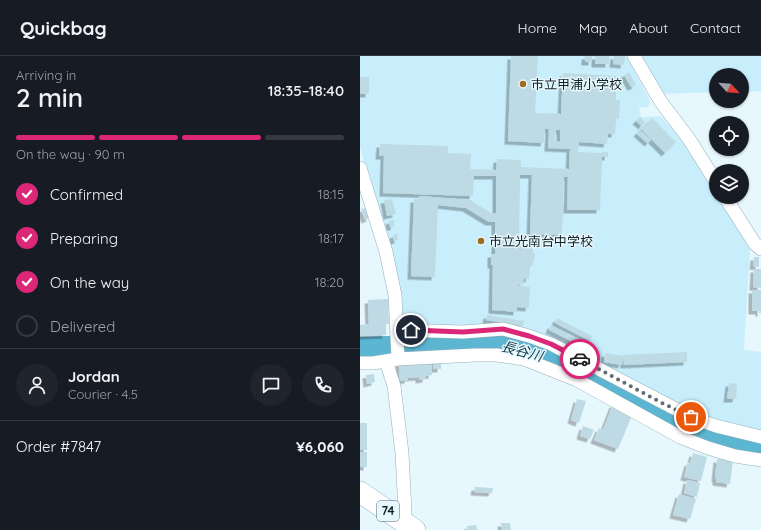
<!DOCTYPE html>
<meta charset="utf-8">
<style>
:root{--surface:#171b24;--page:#20242c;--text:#f1f3f6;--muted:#9ea1a6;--line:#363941;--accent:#db2777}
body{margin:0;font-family:Quicksand,"Noto Sans JP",sans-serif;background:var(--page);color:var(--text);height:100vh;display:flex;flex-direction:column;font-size:15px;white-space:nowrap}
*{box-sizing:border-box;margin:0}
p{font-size:13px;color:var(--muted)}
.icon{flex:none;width:22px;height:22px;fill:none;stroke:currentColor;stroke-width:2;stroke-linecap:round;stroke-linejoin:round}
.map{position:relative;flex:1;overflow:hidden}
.panel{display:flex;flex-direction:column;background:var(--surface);width:360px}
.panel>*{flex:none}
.needle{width:26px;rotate:116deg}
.controls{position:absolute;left:349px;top:12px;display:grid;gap:8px}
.controls a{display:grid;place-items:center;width:40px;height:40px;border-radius:50%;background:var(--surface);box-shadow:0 1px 3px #0004;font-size:20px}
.pin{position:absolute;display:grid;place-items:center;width:34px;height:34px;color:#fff;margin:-17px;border:2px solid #fff;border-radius:50%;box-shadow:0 1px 4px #0007}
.courier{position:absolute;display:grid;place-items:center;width:40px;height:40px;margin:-20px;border:3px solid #db2777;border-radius:50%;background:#fff;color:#222;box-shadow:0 1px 5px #0007}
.summary em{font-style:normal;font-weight:600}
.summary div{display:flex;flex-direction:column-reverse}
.summary{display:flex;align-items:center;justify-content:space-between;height:68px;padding:0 16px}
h1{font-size:26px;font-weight:600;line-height:30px}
.bar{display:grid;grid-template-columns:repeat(4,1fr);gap:6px 4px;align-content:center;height:48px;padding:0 16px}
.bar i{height:5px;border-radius:3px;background:var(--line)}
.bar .active{background:var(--accent)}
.bar p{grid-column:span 4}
.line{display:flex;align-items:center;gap:10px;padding:0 16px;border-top:1px solid var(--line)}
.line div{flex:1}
.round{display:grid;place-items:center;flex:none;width:42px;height:42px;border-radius:21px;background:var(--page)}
ol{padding:0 16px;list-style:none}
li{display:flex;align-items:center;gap:12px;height:44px}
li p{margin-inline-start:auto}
li .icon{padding:4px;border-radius:50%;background:var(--accent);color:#fff;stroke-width:4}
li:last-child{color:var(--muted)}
li i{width:22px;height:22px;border:2px solid var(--line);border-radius:50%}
header{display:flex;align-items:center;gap:24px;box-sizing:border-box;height:56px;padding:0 20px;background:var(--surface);border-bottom:1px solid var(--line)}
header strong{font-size:19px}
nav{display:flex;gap:22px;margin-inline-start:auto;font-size:14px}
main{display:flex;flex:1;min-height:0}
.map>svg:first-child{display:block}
.built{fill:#c8eefc}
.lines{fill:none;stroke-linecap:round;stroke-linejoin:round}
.river{stroke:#5cb5d1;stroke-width:24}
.building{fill:#bedae4;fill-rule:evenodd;filter:url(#shadow)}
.minor-casing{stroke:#94afb9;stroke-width:14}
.primary-casing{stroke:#94afb9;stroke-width:22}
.minor{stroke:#fff;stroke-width:13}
.primary{stroke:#fff;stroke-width:21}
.done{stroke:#5f6c71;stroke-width:4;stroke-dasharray:0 7.2}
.route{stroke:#db2777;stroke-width:5}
.poi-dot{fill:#9e6b21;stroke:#e6f7fd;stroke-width:1.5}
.labels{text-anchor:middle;stroke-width:3;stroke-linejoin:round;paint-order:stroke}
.shield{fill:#e6f7fd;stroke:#556166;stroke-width:1}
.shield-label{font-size:12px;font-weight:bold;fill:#172125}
.poi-label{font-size:13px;fill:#172125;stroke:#e6f7fd;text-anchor:start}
.water-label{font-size:14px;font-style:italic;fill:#0f3945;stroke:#e6f7fd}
</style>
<header>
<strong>Quickbag</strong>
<nav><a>Home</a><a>Map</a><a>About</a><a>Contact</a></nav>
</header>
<main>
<section class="panel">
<div class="summary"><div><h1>2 min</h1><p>Arriving in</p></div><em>18:35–18:40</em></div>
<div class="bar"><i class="active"></i><i class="active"></i><i class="active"></i><i></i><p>On the way · 90 m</p></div>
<ol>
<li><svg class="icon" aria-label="check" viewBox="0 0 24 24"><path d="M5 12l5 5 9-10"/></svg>Confirmed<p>18:15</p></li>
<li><svg class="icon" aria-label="check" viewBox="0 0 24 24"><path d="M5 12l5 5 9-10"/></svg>Preparing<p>18:17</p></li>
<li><svg class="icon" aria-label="check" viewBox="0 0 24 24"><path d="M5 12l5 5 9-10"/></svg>On the way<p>18:20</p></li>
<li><i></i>Delivered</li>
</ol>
<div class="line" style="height:72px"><a class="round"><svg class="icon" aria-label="person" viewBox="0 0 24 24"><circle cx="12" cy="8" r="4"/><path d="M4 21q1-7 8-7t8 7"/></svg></a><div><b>Jordan</b><p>Courier · 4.5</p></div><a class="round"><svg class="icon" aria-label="chat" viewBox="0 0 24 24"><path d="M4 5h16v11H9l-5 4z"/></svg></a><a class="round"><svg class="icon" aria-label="phone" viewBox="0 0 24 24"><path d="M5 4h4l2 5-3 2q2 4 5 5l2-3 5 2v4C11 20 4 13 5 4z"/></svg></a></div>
<div class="line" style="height:52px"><div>Order #7847</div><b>¥6,060</b></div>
</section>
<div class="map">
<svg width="401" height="474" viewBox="0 0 401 474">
<defs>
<filter id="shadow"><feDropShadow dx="-3.5" dy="3.5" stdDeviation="0" flood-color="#0004"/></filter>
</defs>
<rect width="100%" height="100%" fill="#e6f7fd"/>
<!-- built -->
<path class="built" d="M0 0H267L290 45 288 51 279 52 281 61 301 60 320 82 356 138V141H358L390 191 384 294 401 296V378L330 356 242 310 239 303 189 282 44 271 40 266 0 90Z
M278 0H401V35L382 36V19H356V36L301 38Z"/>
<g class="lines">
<!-- river -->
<path class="river" d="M0 293 139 288 166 293 187 300 222 316 327 371 352 382 381 389 401 391"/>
</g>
<!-- building -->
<path class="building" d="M151 0H178L175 57 201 58 203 17 256 20V44H260L259 63 256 62 255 78H248L247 88 219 86 218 96 242 97V96H248V101H242L240 154H207L208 121H204L202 179 170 178 172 119H160L159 189H167V191H172L175 200 172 210H170L169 223 164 222 163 229 159 228 158 230 170 231 169 252 157 251V256L132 254 133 209H131V198H135V166H129L106 152 78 149 75 221 51 220 54 143H59V140L110 144 131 157H136V120H114L113 140 23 137 24 100H19L20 88 88 90V97L111 98 110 113 136 114 137 103 161 104V111L209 113 210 93 188 92 189 73H185L184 87 148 85ZM196 74H200V86L195 85Z
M225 0H232V6H225Z
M235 0H249V8H235Z
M254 0H265L264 9 253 8Z
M269 16 276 29 271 31 264 19Z
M0 21H9V38H0Z
M280 61 285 66 282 70 276 65Z
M292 62 316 86 305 97 281 73Z
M280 74 291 84 288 87 277 77Z
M32 143 36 158 27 160 24 144Z
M6 152 10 162 5 164 1 153Z
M34 164V171H30L29 165Z
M37 178 38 184 34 185 33 179Z
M394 201H399V211L393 210Z
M394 213H401V232L393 231Z
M392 234H401V257H399V255H392Z
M28 243 29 268H26V279L0 280V269L9 268 8 244Z
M127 259 164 265 163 270 126 264Z
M197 262 232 280 230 285 195 267Z
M191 269 229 288 227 293 189 274Z
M327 296V306L264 309 263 299Z
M245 297 263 300 262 309 244 306Z
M73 303H81V313H73Z
M72 305V319L66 320V323L59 324V321L48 322V324L40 325 39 307Z
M14 318 15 326 7 328 6 319Z
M369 327 377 328 376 343H367Z
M217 343 226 345 219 367 211 364Z
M253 348 273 357 258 393 234 384 239 372 243 374Z
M0 367H7V394H0Z
M223 370 234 374 230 383 220 380Z
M0 396H7V411H0Z
M333 397 347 401 341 425 324 421 328 406 330 407Z
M357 403 373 404 370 428 356 426V423L355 422Z
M327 424 340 427 337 441 324 437Z
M115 431 133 432 132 437 114 436Z
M319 438 336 443 330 463 313 459Z
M141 467H150L151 474H142Z
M116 469 117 474H108L107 470Z"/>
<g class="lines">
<!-- minor casing -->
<g class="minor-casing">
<path id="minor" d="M274 0 301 46 329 83 356 126
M0 112 26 196 35 239 38 303
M365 141 395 188 401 193
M38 274 103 276 143 273 169 280 191 288 331 361 356 370 401 381
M26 305 34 330 42 397 45 456 41 465
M0 307H13L38 303 115 299H137L164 303 217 324 320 381 348 392 375 400 401 404"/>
</g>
<!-- primary casing -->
<g class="primary-casing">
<path id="primary" d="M0 436 55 474"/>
</g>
<!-- minor -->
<use href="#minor" class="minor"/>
<!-- primary -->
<use href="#primary" class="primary"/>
</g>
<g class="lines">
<!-- done -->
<path class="done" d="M220 303 302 347 331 361"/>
<!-- route -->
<path class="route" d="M51 274 103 276 143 273 169 280 191 288 220 303"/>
</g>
<!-- markers -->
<g class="poi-dot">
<circle cx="163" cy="28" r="4"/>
<circle cx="121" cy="185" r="4"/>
</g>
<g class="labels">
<!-- shield labels -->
<rect class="shield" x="17" y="445" width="22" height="20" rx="3"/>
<g class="shield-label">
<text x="28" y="459">74</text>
</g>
<!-- poi labels -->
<g class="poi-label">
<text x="171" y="33">市立甲浦小学校</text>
<text x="129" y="190">市立光南台中学校</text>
</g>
<!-- water labels -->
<g class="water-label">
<text transform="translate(162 295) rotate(15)" y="5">長谷川</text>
</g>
</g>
</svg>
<div class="controls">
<a><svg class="needle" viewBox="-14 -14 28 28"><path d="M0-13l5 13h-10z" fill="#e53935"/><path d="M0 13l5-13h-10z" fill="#9ea1a6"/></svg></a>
<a><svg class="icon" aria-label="locate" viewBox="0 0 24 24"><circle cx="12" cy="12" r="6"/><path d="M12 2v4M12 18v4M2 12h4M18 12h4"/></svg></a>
<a><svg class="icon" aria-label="layers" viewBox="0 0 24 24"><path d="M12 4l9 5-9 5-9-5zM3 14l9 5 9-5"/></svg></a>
</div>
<div class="pin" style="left:331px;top:361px;background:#ea580c"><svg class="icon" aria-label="bag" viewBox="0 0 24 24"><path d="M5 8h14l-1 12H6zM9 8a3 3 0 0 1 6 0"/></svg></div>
<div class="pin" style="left:51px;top:274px;background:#1f2937"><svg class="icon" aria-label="home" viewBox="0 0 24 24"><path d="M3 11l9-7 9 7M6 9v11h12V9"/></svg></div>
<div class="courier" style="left:220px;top:303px"><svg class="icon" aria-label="car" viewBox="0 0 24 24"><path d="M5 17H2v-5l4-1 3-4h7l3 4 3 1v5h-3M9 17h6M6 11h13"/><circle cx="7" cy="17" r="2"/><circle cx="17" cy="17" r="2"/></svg></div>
</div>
</main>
